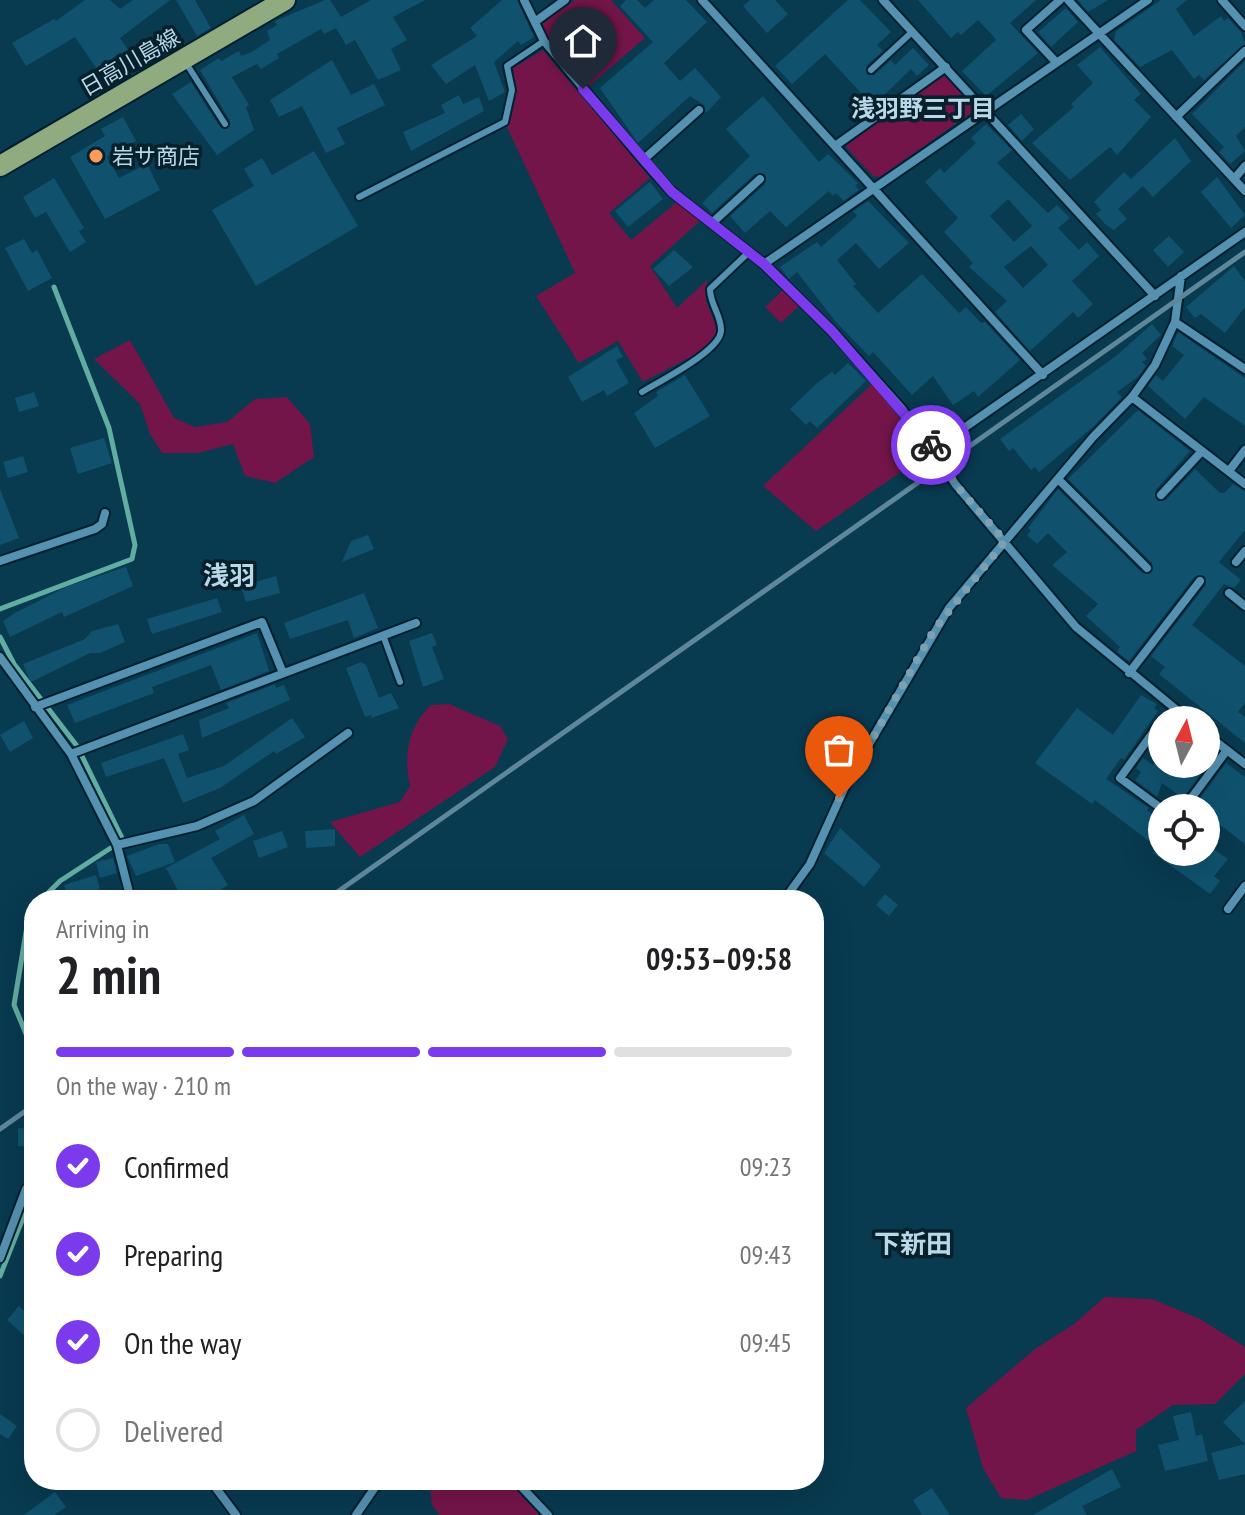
<!DOCTYPE html>
<meta charset="utf-8">
<style>
:root{--surface:#fff;--page:#f2f2f2;--text:#202124;--muted:#757577;--line:#e0e0e0;--accent:#7c3aed}
body{margin:0;font-family:"PT Sans Narrow","Noto Sans JP",sans-serif;background:var(--page);color:var(--text);height:100vh;display:flex;flex-direction:column;font-size:30px;white-space:nowrap}
*{box-sizing:border-box;margin:0}
p{font-size:26px;color:var(--muted)}
.icon{flex:none;width:44px;height:44px;fill:none;stroke:currentColor;stroke-width:2;stroke-linecap:round;stroke-linejoin:round}
.map{position:relative;flex:1;overflow:hidden}
.sheet{position:absolute;left:24px;top:890px;width:800px;height:600px;display:flex;flex-direction:column;background:var(--surface);border-radius:32px;box-shadow:0 8px 32px #0002}
.sheet>*{flex:none}
.needle{width:52px;rotate:7deg}
.tools{position:absolute;left:1148px;top:706px;display:grid;gap:16px}
.tools a{display:grid;place-items:center;width:72px;height:72px;border-radius:50%;background:var(--surface);box-shadow:0 8px 32px #0002;font-size:40px}
.pin{position:absolute;display:grid;place-items:center;width:68px;height:68px;color:#fff;margin:-82px -34px;border-radius:50% 50% 50% 0;rotate:-45deg;box-shadow:0 0 8px #0007}
.pin .icon{rotate:45deg}
.courier{position:absolute;display:grid;place-items:center;width:80px;height:80px;margin:-40px;border:6px solid #7c3aed;border-radius:50%;background:#fff;color:#222;box-shadow:0 2px 10px #0007}
.headline em{font-style:normal;font-weight:700}
.headline div{display:flex;flex-direction:column-reverse}
.headline{display:flex;align-items:center;justify-content:space-between;height:136px;padding:0 32px}
h1{font-size:52px;font-weight:700;line-height:60px}
.bar{display:grid;grid-template-columns:repeat(4,1fr);gap:12px 8px;align-content:center;height:96px;padding:0 32px}
.bar i{height:10px;border-radius:6px;background:var(--line)}
.bar .on{background:var(--accent)}
.bar p{grid-column:span 4}
ol{padding:0 32px;list-style:none}
li{display:flex;align-items:center;gap:24px;height:88px}
li p{margin-inline-start:auto}
li .icon{padding:8px;border-radius:50%;background:var(--accent);color:#fff;stroke-width:4}
li:last-child{color:var(--muted)}
li i{width:44px;height:44px;border:4px solid var(--line);border-radius:50%}
.map>svg:first-child{display:block}
.green{fill:#731549}
.lines{fill:none;stroke-linecap:round;stroke-linejoin:round}
.stream{stroke:#62ada1;stroke-width:5}
.building{fill:#10526e;fill-rule:evenodd}
.service-casing{stroke:#00202f;stroke-width:10}
.minor-casing{stroke:#00202f;stroke-width:12}
.primary-casing{stroke:#00202f;stroke-width:24}
.service{stroke:#5591b0;stroke-width:6}
.minor{stroke:#5591b0;stroke-width:8}
.primary{stroke:#8fab7f;stroke-width:20}
.rail{stroke:#5f879b;stroke-width:5}
.done{stroke:#7ca1b3;stroke-width:8;stroke-dasharray:0 14.4}
.route{stroke:#7c3aed;stroke-width:10}
.poi-dot{fill:#fe9b59;stroke:#06202c;stroke-width:3}
.labels{text-anchor:middle;stroke-width:7;stroke-linejoin:round;paint-order:stroke}
.street-label{font-size:22px;fill:#bad8e9;stroke:#06202c}
.poi-label{font-size:22px;fill:#bad8e9;stroke:#06202c;text-anchor:start}
.neighbourhood-label{font-size:24px;font-weight:bold;fill:#bad8e9;stroke:#06202c}
.quarter-label{font-size:26px;font-weight:bold;fill:#bad8e9;stroke:#06202c}
</style>
<div class="map">
<svg width="1245" height="1515" viewBox="0 0 1245 1515">
<rect width="100%" height="100%" fill="#083a50"/>
<!-- green -->
<path class="green" d="M575 0H611L645 38 588 87 549 40 542 24Z
M543 50 650 178 609 213 631 240 677 202 700 221 650 266 677 308 707 280 706 301 719 333 713 345 643 382 618 341 579 363 536 296 575 273 507 127 516 94 513 68Z
M941 76H946L972 106V112L880 177 873 176 846 147 847 143Z
M784 289 800 305 781 323 765 307Z
M130 340 174 418 195 427 227 422 255 399 287 397 310 424 314 457 275 483 245 476 233 444 198 453H162L150 434 140 404 94 359Z
M872 384 928 453 816 531 763 486Z
M449 704 500 726 508 739 495 767 360 857 330 822 400 802 410 786C403 755 408 727 431 705Z
M1105 1297 1152 1299 1200 1319 1245 1347V1374L1215 1404 1173 1405 1136 1430V1451L1027 1500 1001 1498 983 1468 966 1408 1035 1349 1074 1324Z
M429 1480H509L542 1515H440L432 1505Z"/>
<g class="lines">
<!-- stream -->
<path class="stream" d="M0 609 132 559 135 545 109 428 54 287
M0 637 14 664 77 746 123 840 60 881 41 900
M34 913 27 926 14 1005 34 1053
M0 1276 34 1190"/>
</g>
<!-- building -->
<path class="building" d="M85 0H110L120 9 133 0H170L120 38 129 51 97 69 75 37 26 66 12 43 54 19 56 21Z
M176 0H195L211 28 197 36Z
M325 0H330L341 17 371 0H425L393 17 407 40 391 49 401 70 378 80 355 40 346 45 336 28 324 34 321 29 277 54 279 58 261 69 257 64 232 77 249 105 246 107 254 130 217 155 172 94 191 82 220 127 228 129 230 121 200 70 219 58 221 61 239 51 241 56 250 53 270 40 267 31 277 25 275 21Z
M502 0H517L534 37 521 45 518 41 494 62 505 92 489 101 475 65 446 84 431 65 477 36 470 28Z
M626 0H637L645 8 654 0H686L707 22 664 63 680 81 695 68 721 97 706 113 704 105 690 96 638 143 600 88 653 42 620 6Z
M750 0H775L788 14 767 33 743 6Z
M848 0H860L891 32 877 45 883 51 866 66 867 75H874L891 60 895 65 913 48 929 65 917 76 911 69 873 106 825 54 792 84 775 66Z
M918 0H1036L1010 23 1038 53 986 96 962 71 996 40 994 37 978 20 961 35 958 32 951 38Z
M1078 0H1108L1088 12Z
M1161 0H1187L1176 9 1194 36 1221 16 1224 21 1228 18 1241 32 1245 44 1204 80 1199 75 1194 79 1172 50 1140 67 1114 40 1116 31Z
M1066 8 1078 22 1051 47 1038 32Z
M158 45 164 55 152 62 146 52Z
M1100 47 1141 94 1134 100 1151 117 1117 155 1110 147 1070 180 1032 143 1074 107 1071 104 1093 83 1077 65Z
M332 60 351 95 374 84 385 105 337 128 345 144 326 153 302 106 279 117 270 100Z
M1245 61V127L1236 136 1245 151 1230 164 1219 152 1224 147 1192 114Z
M459 95 463 104 479 97 484 111 411 151 403 132 445 113 441 105Z
M763 96 819 162 828 154 858 183 855 186 859 190 844 201 836 193 833 196 829 191 786 227 770 211 745 233 730 216 765 184V174H755L712 213 702 203 750 156 726 129Z
M1021 114 1034 129 1022 141 1008 125Z
M123 117 136 141 107 157 119 178 147 164 160 190 105 219 70 157 105 136 101 129Z
M986 124 1012 150 997 163 1048 213 1057 205 1070 218 1058 228 1079 250 1087 242 1099 256 1072 281 1093 304 1078 318 1073 312 1030 351 995 312 1007 301 969 267 973 263 944 232 958 218 925 182 940 168 944 173 976 143 971 138ZM1008 199 1032 226 1014 242 990 216ZM1031 246 1048 265 1023 288 1004 267Z
M1175 138 1191 161 1153 197 1143 186 1118 209 1127 219 1114 230 1105 224 1096 214 1101 210 1094 202 1124 172 1131 179Z
M314 151 358 226 256 286 212 210 254 186 244 169 262 158 272 175Z
M1217 177 1245 215 1231 228 1201 192Z
M54 178 84 228 79 231 86 242 70 252 46 212 35 218 23 197Z
M650 182 663 199 628 227 615 211Z
M868 201 909 243 879 269 856 243 837 260 856 284 853 286 878 313 922 274 959 313 966 307 981 323 985 322 1020 360 978 397 974 391 953 405 933 376 912 395 873 352 869 356 836 322 797 272 789 279 780 267 817 242 821 247 857 216 853 211Z
M1169 236 1184 252 1168 267 1153 250Z
M24 239 32 253 37 250 52 278 28 291 5 248Z
M674 250 693 267 669 286 653 269Z
M1234 266 1245 281V307L1225 333 1201 314 1195 318 1186 307Z
M1152 324 1161 335 1142 353 1147 359 1142 362 1146 366 1138 377 1117 392 1122 397 1093 427 1039 472 1035 467 1031 470 1013 448 1009 451 1000 439 1116 356Z
M1178 332 1245 378V426L1204 397 1185 419 1148 386 1156 375 1163 381 1184 355 1172 346Z
M617 346 623 357 616 360 629 383 607 396 604 390 582 402 568 377Z
M848 363 866 381 817 428 810 421 806 425 790 409 817 383 832 372 835 375Z
M685 375 710 416 655 448 634 413 658 396 656 392Z
M34 392 39 406 19 412 15 398Z
M1138 410 1190 451 1155 491 1157 501 1166 500 1195 469 1220 493H1224L1233 484 1245 491V530L1219 562 1241 580 1234 588 1224 584 1192 625 1245 666V703L1238 712 1245 717V743L1159 674 1165 667 1151 656 1206 585 1205 576 1194 577 1129 661 1117 652 1120 647 1086 616 1098 604 1052 565 1067 552 1048 533 1037 544 1027 535 1031 531 1028 528 1058 489 1142 573 1152 572V563L1068 479Z
M104 438 112 463 78 474 70 448Z
M23 456 28 472 8 478 3 462Z
M0 489 19 538 0 545Z
M368 535 374 549 342 562 351 541Z
M126 567 133 586 64 617 62 612 10 637 3 621 15 613 68 586Z
M276 576 280 593 246 602 241 586Z
M364 593 378 628 354 638 348 620 290 639 284 623Z
M217 598 222 612 152 634 147 619Z
M118 624 125 642 100 653H90L31 682 23 664 85 639 92 631Z
M257 633 269 671 221 690 211 665 152 687 154 693 75 723 67 705Z
M432 633 437 645 432 647 444 679 423 687 409 641Z
M361 662 366 665 379 698 391 693 399 708 372 718 371 715 365 717 346 668Z
M275 684 276 688 284 685 290 700 202 738 199 720 229 708 226 703Z
M1141 695 1157 704 1154 708 1158 711 1124 760 1121 758 1106 779 1149 808 1147 810 1162 822V851L1095 800 1092 804 1035 763 1077 708 1113 735Z
M292 718 305 737 276 754 274 751 220 788 183 803 164 758 106 777 101 763 183 734 189 750 178 754 187 778 224 766Z
M24 721 33 738 10 752 0 735Z
M1206 748 1215 754 1183 798 1162 783 1157 797 1135 780 1141 772 1136 768 1143 758 1153 765 1162 752V764H1206Z
M1226 763 1245 777V844L1206 814V808L1195 805Z
M244 815 254 834 211 858 228 885 205 900H183L166 868 220 839 215 831Z
M840 828 881 866 864 887 824 853Z
M335 829V846L306 848 305 831Z
M282 831 288 847 259 858 253 841Z
M159 844H168L175 862 136 876 127 856Z
M1206 844 1228 859 1214 876 1220 881 1210 894 1152 852H1206Z
M113 858 117 873 100 878 96 862Z
M96 875 100 889 88 893 90 897 69 900 64 885Z
M885 894 898 905 889 916 876 905Z
M18 1128 34 1129V1147L18 1146Z
M19 1306 34 1320V1329L26 1337 7 1320Z
M1245 1401V1474L1219 1480 1211 1453 1245 1444 1223 1422Z
M1191 1412 1196 1436 1202 1434 1208 1461 1165 1471 1158 1445 1179 1440 1173 1416Z
M0 1414 17 1426 8 1439 0 1434Z
M1112 1469 1121 1487 1082 1506 1087 1515H1033Z
M932 1488 950 1515H922L913 1500Z
M55 1492 66 1507 54 1515H24Z"/>
<g class="lines">
<!-- service casing -->
<g class="service-casing">
<path id="service" d="M186 63 225 124
M871 70 912 32
M359 197 505 122 512 90 507 66 544 41
M642 392C660 381 720 351 721 331 722 316 710 305 710 289L749 252
M383 635 400 682"/>
</g>
<!-- minor casing -->
<g class="minor-casing">
<path id="minor" d="M524 0 544 41 643 160 672 192 764 264 832 331 902 409 956 485 1076 627 1189 720
M702 0 1043 375
M883 0 1155 296
M1068 0 1245 191
M1222 0 1245 26
M536 21 565 0
M1055 61 1026 30 1060 0
M1176 117 1245 51
M835 146 946 67
M643 160 699 110
M1234 179 1245 166
M712 223 760 179
M764 264 1148 0
M1175 322 1245 369
M1132 397 1245 484
M934 449 1245 232
M1229 471 1245 450
M1058 479 1147 568
M1161 495 1202 451
M0 561 95 529 102 524 105 513
M1236 562 1245 551
M1229 593 1245 606
M0 657 71 754 117 845 131 900
M1129 673 1200 581
M35 707 262 622 283 673
M1162 720 1120 778 1162 809
M1206 734 1245 764
M71 754 416 623
M1184 808 1227 750
M117 845 197 826 254 801 348 733
M784 900 810 864 848 780 949 608 1093 437 1132 397 1155 365 1175 322 1181 276
M1228 909 1245 886
M0 1258 26 1189
M210 1480 236 1515
M515 1480 548 1515
M356 1515 380 1480"/>
</g>
<!-- primary casing -->
<g class="primary-casing">
<path id="primary" d="M0 166 285 0"/>
</g>
<!-- service -->
<use href="#service" class="service"/>
<!-- minor -->
<use href="#minor" class="minor"/>
<!-- primary -->
<use href="#primary" class="primary"/>
<!-- rail -->
<path class="rail" d="M326 900 1245 252
M0 1129 34 1105"/>
</g>
<g class="lines">
<!-- done -->
<path class="done" d="M839 798 934 630 1005 541 956 485 931 445"/>
<!-- route -->
<path class="route" d="M583 89 672 192 764 264 832 331 931 445"/>
</g>
<!-- markers -->
<circle class="poi-dot" cx="96" cy="156" r="8"/>
<g class="labels">
<!-- street labels -->
<g class="street-label">
<text transform="translate(130 62) rotate(-30)" y="8">日高川島線</text>
</g>
<!-- poi labels -->
<g class="poi-label">
<text x="112" y="164">岩サ商店</text>
</g>
<!-- neighbourhood labels -->
<g class="neighbourhood-label">
<text x="923" y="117">浅羽野三丁目</text>
</g>
<!-- quarter labels -->
<g class="quarter-label">
<text x="229" y="585">浅羽</text>
<text x="913" y="1253">下新田</text>
</g>
</g>
</svg>
<div class="tools">
<a><svg class="needle" viewBox="-14 -14 28 28"><path d="M0-13l5 13h-10z" fill="#e53935"/><path d="M0 13l5-13h-10z" fill="#757577"/></svg></a>
<a><svg class="icon" aria-label="locate" viewBox="0 0 24 24"><circle cx="12" cy="12" r="6"/><path d="M12 2v4M12 18v4M2 12h4M18 12h4"/></svg></a>
</div>
<div class="pin" style="left:839px;top:798px;background:#ea580c"><svg class="icon" aria-label="bag" viewBox="0 0 24 24"><path d="M5 8h14l-1 12H6zM9 8a3 3 0 0 1 6 0"/></svg></div>
<div class="pin" style="left:583px;top:89px;background:#1f2937"><svg class="icon" aria-label="home" viewBox="0 0 24 24"><path d="M3 11l9-7 9 7M6 9v11h12V9"/></svg></div>
<div class="courier" style="left:931px;top:445px"><svg class="icon" aria-label="bike" viewBox="0 0 24 24"><circle cx="6" cy="16" r="4"/><circle cx="18" cy="16" r="4"/><path d="M6 16l4-8h5l3 8M10 8l3 8H6M13 5h3"/></svg></div>
<section class="sheet">
<div class="headline"><div><h1>2 min</h1><p>Arriving in</p></div><em>09:53–09:58</em></div>
<div class="bar"><i class="on"></i><i class="on"></i><i class="on"></i><i></i><p>On the way · 210 m</p></div>
<ol>
<li><svg class="icon" aria-label="check" viewBox="0 0 24 24"><path d="M5 12l5 5 9-10"/></svg>Confirmed<p>09:23</p></li>
<li><svg class="icon" aria-label="check" viewBox="0 0 24 24"><path d="M5 12l5 5 9-10"/></svg>Preparing<p>09:43</p></li>
<li><svg class="icon" aria-label="check" viewBox="0 0 24 24"><path d="M5 12l5 5 9-10"/></svg>On the way<p>09:45</p></li>
<li><i></i>Delivered</li>
</ol>
</section>
</div>
